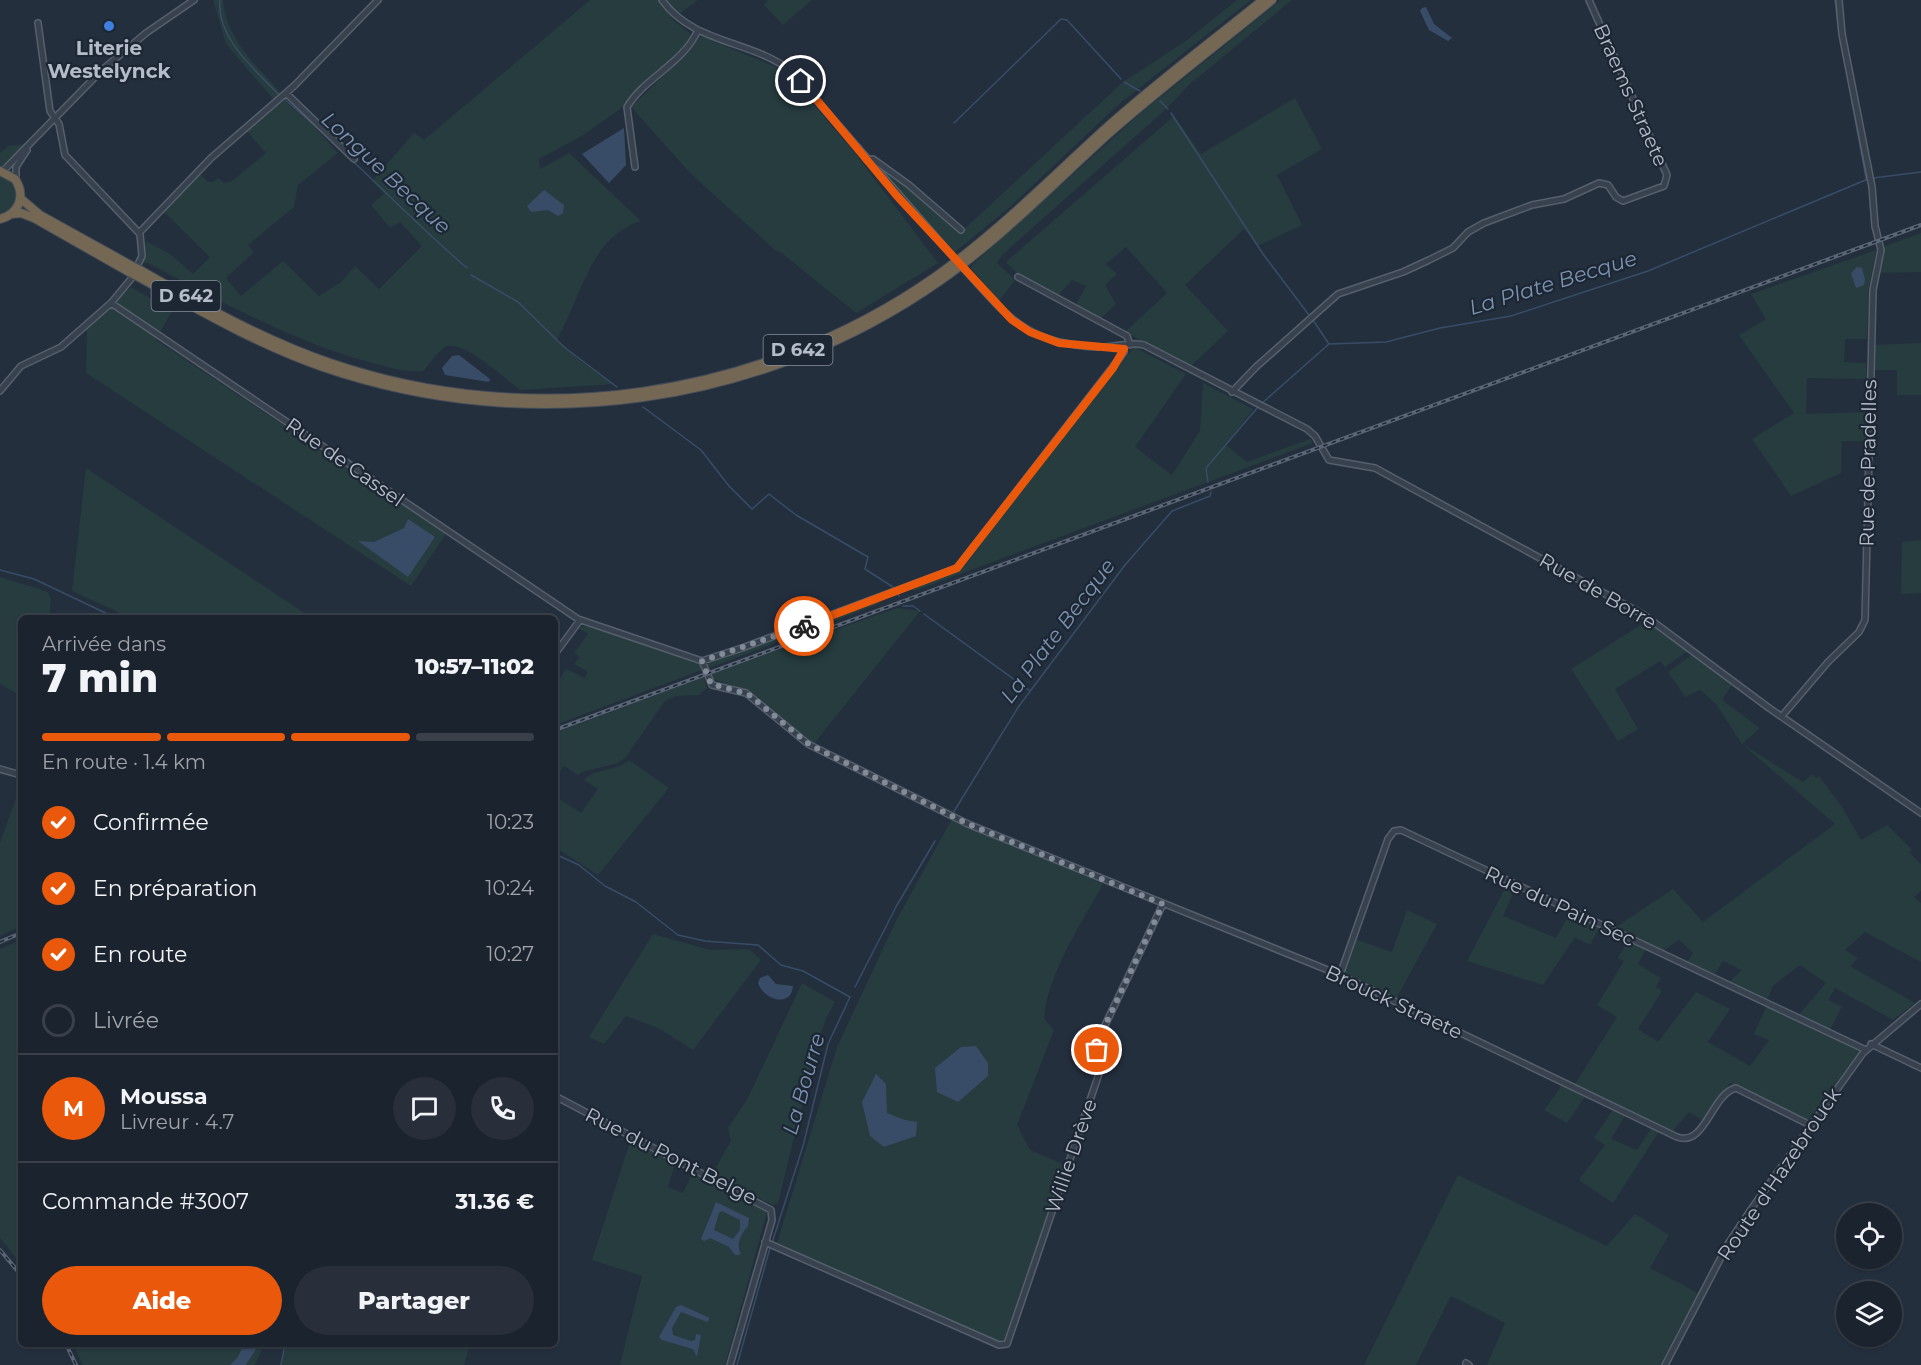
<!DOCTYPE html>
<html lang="fr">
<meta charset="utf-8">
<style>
:root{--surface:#1b232e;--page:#282f3a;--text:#f1f3f6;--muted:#a0a4aa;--line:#39404a;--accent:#ea580c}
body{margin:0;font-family:Montserrat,sans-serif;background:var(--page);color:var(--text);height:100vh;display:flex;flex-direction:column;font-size:22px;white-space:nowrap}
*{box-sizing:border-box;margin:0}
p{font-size:20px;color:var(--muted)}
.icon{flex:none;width:33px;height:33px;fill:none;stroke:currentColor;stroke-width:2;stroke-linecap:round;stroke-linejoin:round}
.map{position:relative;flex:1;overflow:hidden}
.drawer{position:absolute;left:18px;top:615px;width:540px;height:732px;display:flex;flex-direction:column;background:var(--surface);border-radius:9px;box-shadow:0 2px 4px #0004,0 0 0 2px var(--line)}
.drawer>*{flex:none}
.controls{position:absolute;left:1836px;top:1203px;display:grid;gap:12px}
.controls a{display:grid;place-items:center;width:66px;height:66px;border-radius:50%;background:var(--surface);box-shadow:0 2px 4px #0004,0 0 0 2px var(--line);font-size:30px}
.pin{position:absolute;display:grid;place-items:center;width:51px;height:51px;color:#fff;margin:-26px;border:3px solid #fff;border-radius:50%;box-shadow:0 2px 6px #0007}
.courier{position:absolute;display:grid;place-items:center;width:60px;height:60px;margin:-30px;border:4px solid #ea580c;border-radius:50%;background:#fff;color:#222;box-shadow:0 2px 8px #0007}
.overview em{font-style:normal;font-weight:800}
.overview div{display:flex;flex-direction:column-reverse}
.overview{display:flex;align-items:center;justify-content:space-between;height:102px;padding:0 24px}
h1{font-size:39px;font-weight:800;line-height:45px}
.bar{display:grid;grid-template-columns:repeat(4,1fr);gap:9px 6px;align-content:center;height:72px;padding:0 24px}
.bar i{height:8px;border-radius:4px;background:var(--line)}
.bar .active{background:var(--accent)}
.bar p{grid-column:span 4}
.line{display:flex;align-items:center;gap:15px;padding:0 24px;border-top:2px solid var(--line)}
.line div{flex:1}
.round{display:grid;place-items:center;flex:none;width:63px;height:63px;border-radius:32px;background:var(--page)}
ol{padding:0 24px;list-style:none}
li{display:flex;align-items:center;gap:18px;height:66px}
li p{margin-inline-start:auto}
li .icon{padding:6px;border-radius:50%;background:var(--accent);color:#fff;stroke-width:4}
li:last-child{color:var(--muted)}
li i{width:33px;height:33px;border:3px solid var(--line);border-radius:50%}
.cta{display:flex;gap:12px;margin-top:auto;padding:12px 24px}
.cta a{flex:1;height:69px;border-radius:36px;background:var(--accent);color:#fff;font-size:24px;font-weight:800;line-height:69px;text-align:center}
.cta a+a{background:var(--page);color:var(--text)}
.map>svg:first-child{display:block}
.green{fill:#263c3f}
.water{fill:#394c67;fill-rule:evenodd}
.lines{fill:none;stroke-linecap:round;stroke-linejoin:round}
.stream{stroke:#394c67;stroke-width:1.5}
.minor-casing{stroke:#565f6c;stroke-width:8}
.highway-casing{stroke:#434c59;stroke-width:10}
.minor{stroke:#38414e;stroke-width:5}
.highway{stroke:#746855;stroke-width:8}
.rail-casing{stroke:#5a6575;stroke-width:4}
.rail{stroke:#1d2633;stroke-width:1.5;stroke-dasharray:4.5;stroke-linecap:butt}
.minor-bridge-casing{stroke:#565f6c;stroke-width:8;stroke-linecap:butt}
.highway-bridge-casing{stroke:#434c59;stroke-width:10;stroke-linecap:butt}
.minor-bridge{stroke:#38414e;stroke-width:5}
.highway-bridge{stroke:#746855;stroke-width:8}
.done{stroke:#828b98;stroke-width:6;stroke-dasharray:0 10.8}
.route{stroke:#ea580c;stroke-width:8}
.shop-dot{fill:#3f7fe0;stroke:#1d2633;stroke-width:2}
.labels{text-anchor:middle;stroke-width:4.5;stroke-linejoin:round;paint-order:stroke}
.shield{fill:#1d2633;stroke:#878f9c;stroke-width:1.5}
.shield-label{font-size:18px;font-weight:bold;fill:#b4bcc9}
.poi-label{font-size:20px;font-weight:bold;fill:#b4bcc9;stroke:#1d2633}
.street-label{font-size:20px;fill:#b4bcc9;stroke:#1d2633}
.water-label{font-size:21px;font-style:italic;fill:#7c92b1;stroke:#1d2633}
</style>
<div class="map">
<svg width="1921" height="1365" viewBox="0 0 1921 1365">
<rect width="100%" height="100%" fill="#242f3e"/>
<!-- green -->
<path class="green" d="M213 0H223C226 39 257 66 282 94L274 100 226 44Z
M590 0H658L673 20 691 34 684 46 619 110 580 137 539 159 540 169 569 153 641 221C590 236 581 299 557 339L579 360 614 384 520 390C505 379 462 338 445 347 437 352 430 364 423 371 405 373 387 367 369 362 291 341 220 301 148 263H143L146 241 170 254 193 274 210 257 162 210 198 172 208 182H213L218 178 224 183 232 181 266 153 245 129 283 100 310 122 338 153 298 185 294 207 248 245 254 252 226 278 241 296 283 261 319 296 341 282 355 266 379 289 422 246 400 222 390 228 371 205 384 194 372 181 414 133 424 140Z
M665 0H698L678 15Z
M768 0H812L783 25 764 5Z
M1237 0H1251L1119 104 1010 207 955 252 876 168 877 164 961 232 1123 82 1187 40Z
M1281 0H1292L1191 83 1165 110 1002 255 997 263 1015 280 999 301 970 267 1142 112Z
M701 36 774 66 787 74 854 152 938 263 856 313 783 254 775 250 692 175 631 107 687 53Z
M1295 98 1322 149 1277 175 1302 225 1258 246 1244 229 1185 285 1228 331 1190 367 1125 332 1167 293 1126 247 1106 264 1117 274 1105 285 1116 304 1100 319 1075 306 1086 286 1072 280 1057 297 1019 275 1006 262 1174 116 1201 154Z
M26 144 10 161 0 167V153L8 146Z
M0 174C14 182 21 191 12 207L0 215Z
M1921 233V272L1877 273 1883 247Z
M1876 250 1869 287 1867 339H1845L1844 362 1866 363 1867 379 1807 378 1806 414 1867 412 1866 441H1842L1841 473 1791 496 1752 439 1794 413 1739 335 1766 319 1751 294Z
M131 287 172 311 156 340 446 534 411 586 86 373 87 326Z
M1921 343V395H1897V370H1874V345Z
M1134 347 1186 374 1135 447 1172 475 1200 431 1203 383 1253 409 1226 445 1247 462 1310 439 1313 443 914 591 911 588 965 566 1020 491Z
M86 468 312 618H131L72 591Z
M1921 540V593L1901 594 1902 542Z
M0 577 48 592 51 600 49 618H21V696L0 684Z
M874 602 881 603 712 667 707 666 709 661Z
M897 608 920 611 813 745 744 690 711 678 710 674Z
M1647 621 1688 651 1665 667 1660 661 1615 689 1638 729 1618 741 1571 669Z
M590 626 699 664 702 670 555 725V686L566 669 585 678 588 672 574 664 580 657 574 653 588 634 577 627Z
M1693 654 1733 683 1722 700 1760 728 1742 744 1803 782 1812 774 1816 778 1819 776 1842 807 1861 840 1887 825 1912 850 1909 852 1921 864V891L1914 897 1921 903V962L1865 932 1845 950 1858 958 1850 966 1915 1003 1893 1020 1835 988 1828 1000 1842 1006 1830 1030 1798 1016 1826 983 1800 965 1773 986 1767 1000 1729 982 1742 970 1723 961 1715 974 1687 962 1693 953 1679 940 1663 951 1616 927 1673 889 1703 922 1835 824 1742 744 1716 704 1700 690 1685 697 1668 672Z
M704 677 707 688 699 695 675 696 665 701 626 757 618 763 582 772 578 775 564 766 555 779V733Z
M629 760 669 788 598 875 555 847V796L581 813 598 789 584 780C596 767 616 772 629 760Z
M21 784V926L0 936V843Z
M952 819 1103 884C1082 922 1047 975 1044 1019L1054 1030 1017 1125 1030 1150 1065 1165 1005 1338 1000 1343 777 1243 837 1047 897 919Z
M1508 883 1516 887 1503 916 1556 938 1570 913 1600 927 1590 945 1575 937 1543 985 1467 961Z
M1407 910 1437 924 1396 999 1344 973 1355 939 1392 952Z
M653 934 710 950 749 949 761 960 693 1050 660 1029 626 1016 604 1044 589 1037Z
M21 940V1264L0 1238V949Z
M1628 940 1646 949 1638 964 1661 978 1656 987 1662 991 1638 1029 1658 1042 1696 992 1730 1009 1708 1042 1750 1066 1769 1040 1754 1034 1767 1005 1855 1047 1859 1052 1808 1121 1730 1083 1702 1120 1689 1112 1672 1132 1575 1084 1617 1017 1597 1005 1624 961 1618 958Z
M802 983 835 1002 826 1018 811 1068 778 1203 773 1205 712 1174 731 1141 728 1128 748 1098Z
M1562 1085 1586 1095 1567 1123 1544 1110Z
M1614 1108 1626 1114 1611 1139 1637 1150 1652 1127 1660 1130 1613 1203 1579 1180 1605 1145 1594 1138Z
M631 1139 676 1161 668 1187 683 1193 693 1171 767 1212 725 1365H620L642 1276 592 1260Z
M1458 1175 1607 1246 1635 1214 1669 1235 1650 1268 1698 1293 1660 1365H1487L1505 1323 1451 1296 1416 1365H1364Z
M73 1344H264L255 1365H83Z
M285 1344H470L464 1365H282Z"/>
<!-- water -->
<path class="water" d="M1426 7 1434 24 1452 38 1448 41 1429 30 1420 11 1422 8Z
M624 128 626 165 609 183 582 154Z
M544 190 564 205 563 213 558 216 548 210 531 212 527 206Z
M1857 267 1862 268 1865 279 1864 285 1856 288 1851 273Z
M459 355 490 379 489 382 445 375 442 368 452 356Z
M408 519 435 537 408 577 358 541 374 542 404 528Z
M768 975 776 984 793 986C791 1009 763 999 758 983L760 978Z
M976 1046 988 1063V1076L958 1102 937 1092 935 1068 961 1047Z
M876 1074 886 1084 887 1113 905 1120 917 1122 916 1136 884 1147 870 1136 862 1102Z
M716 1202 749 1218 748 1226C742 1233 735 1243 741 1254L738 1255H735L729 1247 710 1238 704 1241 701 1239ZM722 1211 740 1220V1230L733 1239 714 1230 719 1213Z
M681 1305 710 1318 707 1322 681 1312 672 1328 673 1335 691 1341 695 1340 696 1334 701 1335 697 1357 693 1349 662 1340 659 1337 676 1307Z
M244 1344H259L246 1365H230L238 1357Z"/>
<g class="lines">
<!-- stream -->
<path class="stream" d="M220 0C216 38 255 69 278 94
M1835 0 1838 26 1851 95
M1124 82 1140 91
M284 99C348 152 404 214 467 268
M1160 101 1168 109
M1852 102 1866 178
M1171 113 1263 254 1309 315
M954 123 1061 19 1067 20 1121 79
M1873 178 1921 172
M471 275 518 302 564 347 617 387
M1313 320 1329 344
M1261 404 1329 344 1386 342 1440 328 1511 316 1648 271 1868 179
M643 407 701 450 729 486 752 509 769 494 796 515 868 557 865 569 896 589
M1208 482 1206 468 1258 407
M0 570 34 579 116 618
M898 594 899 596
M903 606H913L920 611
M924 614 1030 691
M953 813 1019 706 1125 565 1172 511 1210 496 1211 492
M555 854 579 865 605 886 636 902 678 935 705 941 758 945 781 965 803 971 850 997 828 1044 803 1146 772 1243
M855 987 897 905 935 841
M281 1365 285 1344
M737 1365 770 1248"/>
<!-- minor casing -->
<g class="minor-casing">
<path id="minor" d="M662 0C693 44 752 40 791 71L949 252
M286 93 354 159
M867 160 873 159 909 185 961 230
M635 167 627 107C645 77 683 64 698 30
M3 171 102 70 146 33 194 0
M16 179V167L27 150
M139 233 211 158 294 86 378 0
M967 272C1012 322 1028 343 1098 347 1113 348 1130 341 1144 345L1307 429 1315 436 1329 460 1375 468 1644 615 1769 708 1921 813
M1018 277 1127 336 1130 345
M111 303 578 619 702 661
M0 391 21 366 61 347 111 303 131 279 142 256 140 234 65 155 59 124 50 111 38 23
M1232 392 1256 367 1338 294 1403 272 1429 260 1453 248 1468 232 1484 223 1532 205 1564 199 1599 183 1608 185 1616 197 1623 201 1664 186 1667 175 1589 0
M555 654 580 620
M702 661 712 685 746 693 808 744 968 824 1340 975 1677 1137C1706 1147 1711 1094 1736 1088L1810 1125
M702 661 742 648 957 568 1115 364 1124 352V347
M1782 716 1828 662 1859 632 1865 620 1873 290 1881 250 1875 226 1872 187 1842 34 1839 0
M0 769 21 775
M1340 975 1388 839 1394 831 1401 830 1866 1050
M1871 1044 1921 1068
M555 1096 771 1210 772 1220 730 1365
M765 1242 999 1345 1007 1344 1102 1065 1097 1042 1163 904
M1466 1363 1469 1365
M1665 1365 1728 1244 1752 1208 1863 1053 1921 1004"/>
</g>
<!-- highway casing -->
<g class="highway-casing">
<path id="highway" d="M0 171 15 179C26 196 19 214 0 219
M20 198 40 215 132 266
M11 214 21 213 34 218 129 272
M140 270C201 305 263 340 330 363 532 432 760 399 935 277 996 234 1049 180 1104 130 1155 84 1210 43 1263 0
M137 276C197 309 257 344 323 367 530 438 762 406 941 280 1001 238 1052 185 1107 135 1160 88 1217 45 1272 0"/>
</g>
<!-- minor -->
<use href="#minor" class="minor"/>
<!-- highway -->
<use href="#highway" class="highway"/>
<!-- rail casing -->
<g class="rail-casing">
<path id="rail" d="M555 730 1921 225
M0 942 21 933
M0 1250 21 1275
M66 1344 76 1365"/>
</g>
<!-- rail -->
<use href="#rail" class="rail"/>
<!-- minor-bridge casing -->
<g class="minor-bridge-casing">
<path id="minor-bridge" d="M949 252 967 272"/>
</g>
<!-- highway-bridge casing -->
<g class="highway-bridge-casing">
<path id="highway-bridge" d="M132 266 140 270
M129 272 137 276"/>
</g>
<!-- minor-bridge -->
<use href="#minor-bridge" class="minor-bridge"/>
<!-- highway-bridge -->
<use href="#highway-bridge" class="highway-bridge"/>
</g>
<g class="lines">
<!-- done -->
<path class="done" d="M804 626 702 661 711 684 748 694 810 745 968 824 1163 904 1098 1040 1097 1050"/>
<!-- route -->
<path class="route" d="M801 81 897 196 1012 320 1030 332 1059 343 1124 349 1113 368 957 568 804 626"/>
</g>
<!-- markers -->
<circle class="shop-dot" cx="109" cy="26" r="6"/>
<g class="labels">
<!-- shield labels -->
<g class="shield">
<rect x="151.5" y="281" width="69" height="30" rx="4.5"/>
<rect x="763.5" y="335" width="69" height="30" rx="4.5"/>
</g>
<g class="shield-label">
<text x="186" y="302">D 642</text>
<text x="798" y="356">D 642</text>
</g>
<!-- poi labels -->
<g class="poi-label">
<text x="109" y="55">Literie<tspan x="109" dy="23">Westelynck</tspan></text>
</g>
<!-- street labels -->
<g class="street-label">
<text transform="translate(1631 95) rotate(66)" y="7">Braems Straete</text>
<text transform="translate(345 462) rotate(35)" y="7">Rue de Cassel</text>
<text transform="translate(1868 463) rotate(-89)" y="7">Rue de Pradelles</text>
<text transform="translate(1598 591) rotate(30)" y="7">Rue de Borre</text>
<text transform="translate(1560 906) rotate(25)" y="7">Rue du Pain Sec</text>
<text transform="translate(1394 1002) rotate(25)" y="7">Brouck Straete</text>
<text transform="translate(671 1156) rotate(27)" y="7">Rue du Pont Belge</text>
<text transform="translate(1071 1156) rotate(-71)" y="7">Willie Drève</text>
<text transform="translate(1779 1174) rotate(-56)" y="7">Route d'Hazebrouck</text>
</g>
<!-- water labels -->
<g class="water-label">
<text transform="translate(386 173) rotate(43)" y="7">Longue Becque</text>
<text transform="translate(1553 283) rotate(-17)" y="7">La Plate Becque</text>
<text transform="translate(1058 631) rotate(-53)" y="7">La Plate Becque</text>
<text transform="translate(804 1084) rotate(-74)" y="7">La Bourre</text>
</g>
</g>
</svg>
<div class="controls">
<a><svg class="icon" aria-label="locate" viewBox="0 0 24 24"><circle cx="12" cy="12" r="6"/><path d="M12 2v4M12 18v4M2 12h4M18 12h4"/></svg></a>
<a><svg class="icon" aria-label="layers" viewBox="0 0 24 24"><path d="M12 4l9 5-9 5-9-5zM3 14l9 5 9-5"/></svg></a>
</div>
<div class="pin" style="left:1097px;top:1050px;background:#ea580c"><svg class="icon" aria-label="bag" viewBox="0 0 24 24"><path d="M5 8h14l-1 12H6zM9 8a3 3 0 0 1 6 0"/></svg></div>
<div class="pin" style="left:801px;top:81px;background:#1f2937"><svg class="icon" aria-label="home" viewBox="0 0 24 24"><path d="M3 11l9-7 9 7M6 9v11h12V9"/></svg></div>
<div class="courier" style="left:804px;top:626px"><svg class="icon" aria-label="bike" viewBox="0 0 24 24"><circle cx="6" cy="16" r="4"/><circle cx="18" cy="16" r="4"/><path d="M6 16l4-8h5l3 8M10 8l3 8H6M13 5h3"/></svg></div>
<section class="drawer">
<div class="overview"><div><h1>7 min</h1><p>Arrivée dans</p></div><em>10:57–11:02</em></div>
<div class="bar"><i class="active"></i><i class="active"></i><i class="active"></i><i></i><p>En route · 1.4 km</p></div>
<ol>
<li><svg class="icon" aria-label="check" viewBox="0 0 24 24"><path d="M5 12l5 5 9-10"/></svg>Confirmée<p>10:23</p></li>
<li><svg class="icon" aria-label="check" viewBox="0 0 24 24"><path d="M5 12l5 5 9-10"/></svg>En préparation<p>10:24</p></li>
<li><svg class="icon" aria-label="check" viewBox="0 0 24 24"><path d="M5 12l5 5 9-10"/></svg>En route<p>10:27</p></li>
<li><i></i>Livrée</li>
</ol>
<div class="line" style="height:108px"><b class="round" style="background:var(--accent);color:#fff">M</b><div><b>Moussa</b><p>Livreur · 4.7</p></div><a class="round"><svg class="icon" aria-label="chat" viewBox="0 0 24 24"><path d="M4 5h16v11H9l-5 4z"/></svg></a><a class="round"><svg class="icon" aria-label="phone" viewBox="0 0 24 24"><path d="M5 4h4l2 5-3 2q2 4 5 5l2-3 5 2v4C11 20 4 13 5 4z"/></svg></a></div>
<div class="line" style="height:78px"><div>Commande #3007</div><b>31.36 €</b></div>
<div class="cta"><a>Aide</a><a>Partager</a></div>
</section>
</div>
